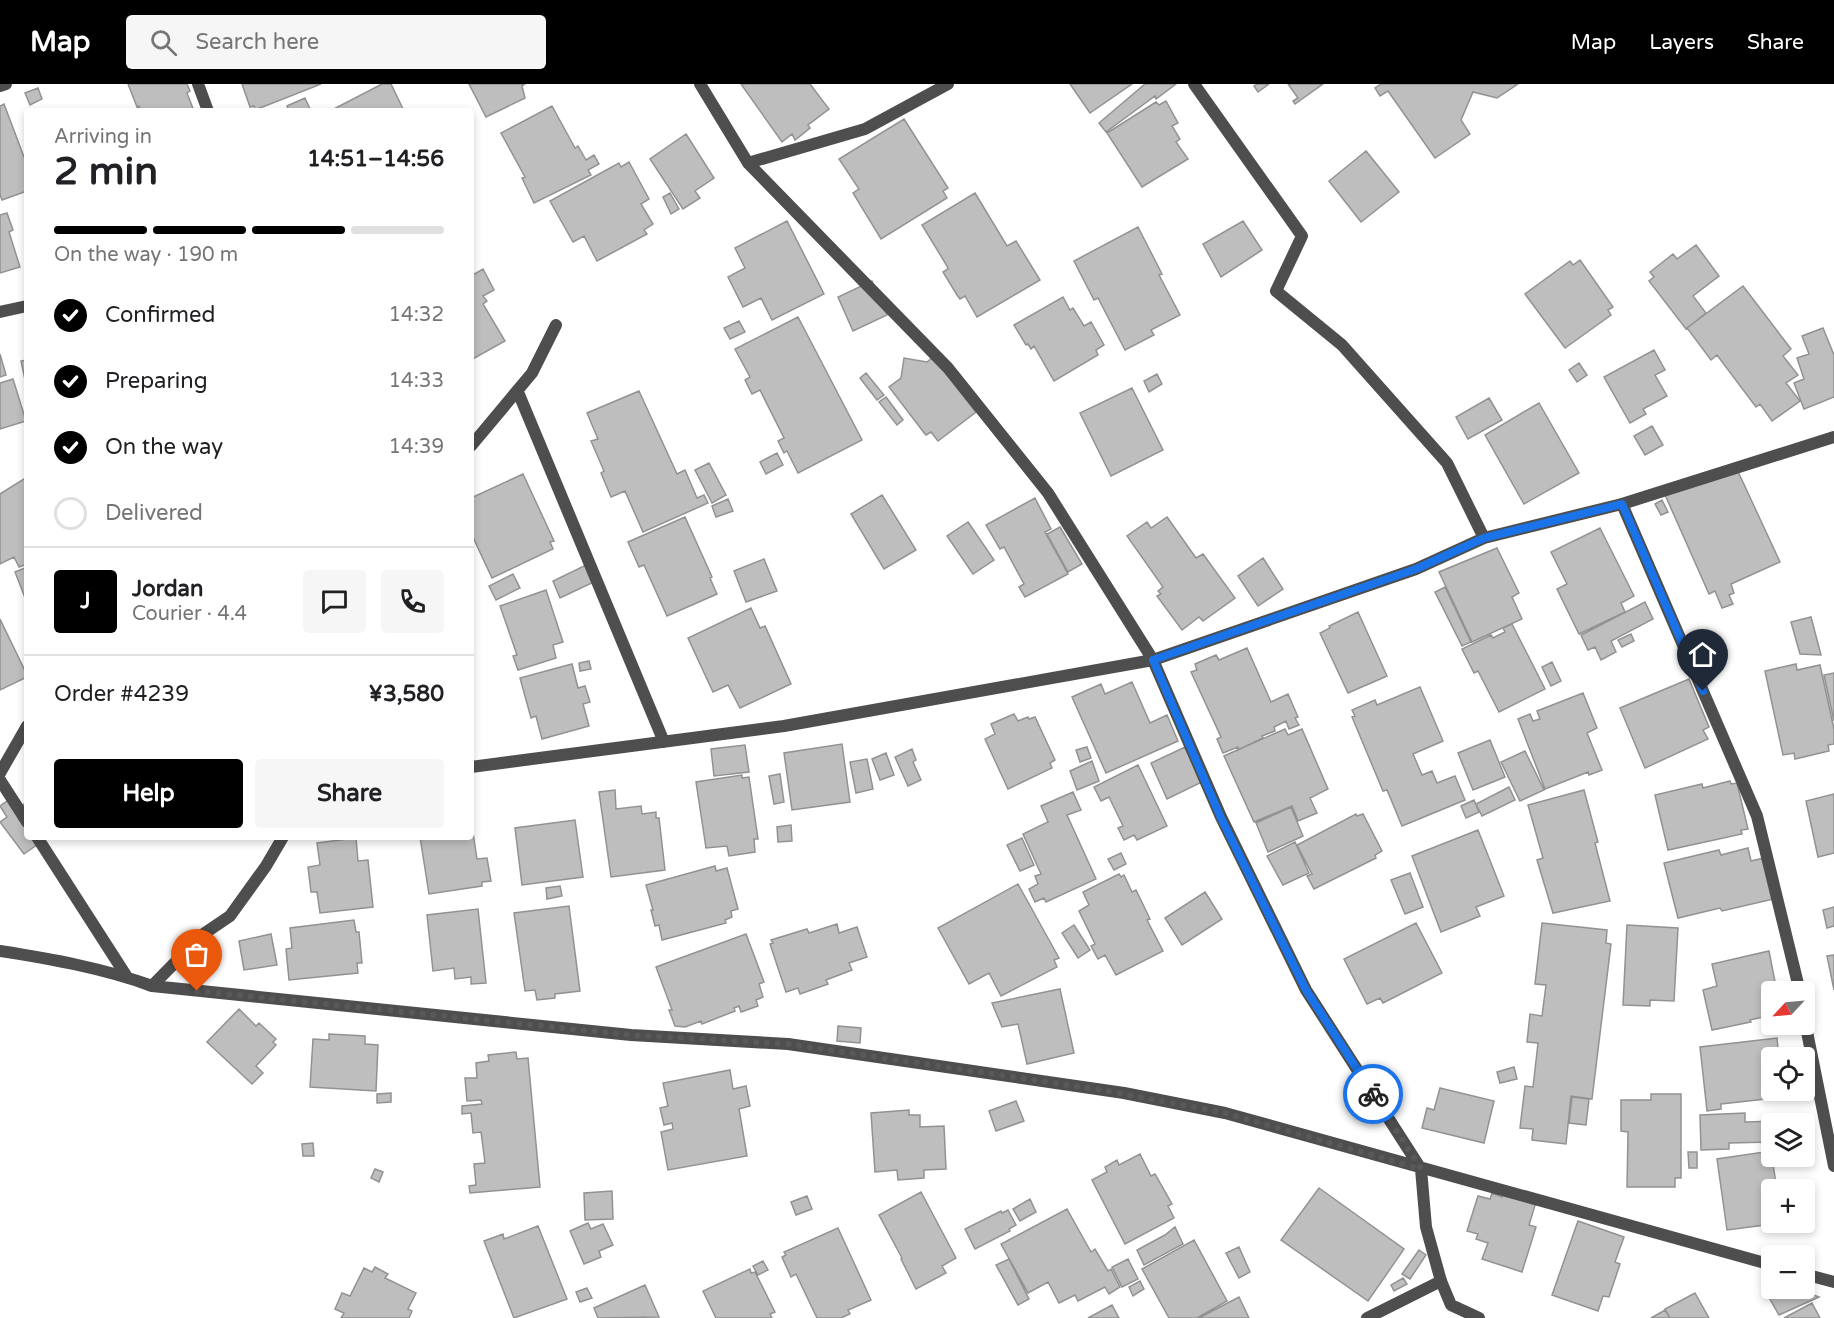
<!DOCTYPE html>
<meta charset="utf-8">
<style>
:root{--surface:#fff;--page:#f6f6f6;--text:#202124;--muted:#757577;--line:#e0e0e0;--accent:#000}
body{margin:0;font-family:"Varela Round",sans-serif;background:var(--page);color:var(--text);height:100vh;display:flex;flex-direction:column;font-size:22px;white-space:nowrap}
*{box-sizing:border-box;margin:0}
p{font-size:20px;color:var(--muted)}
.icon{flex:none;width:33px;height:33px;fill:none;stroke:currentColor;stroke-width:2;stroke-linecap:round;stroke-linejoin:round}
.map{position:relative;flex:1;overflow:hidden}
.drawer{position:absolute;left:24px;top:24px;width:450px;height:732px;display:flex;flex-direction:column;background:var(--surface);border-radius:6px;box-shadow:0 3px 9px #0003}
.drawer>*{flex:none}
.needle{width:39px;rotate:244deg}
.buttons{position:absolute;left:1761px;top:897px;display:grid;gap:12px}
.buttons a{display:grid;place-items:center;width:54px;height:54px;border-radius:6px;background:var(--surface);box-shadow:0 3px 9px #0003;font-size:30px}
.pin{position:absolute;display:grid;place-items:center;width:51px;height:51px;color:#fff;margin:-62px -26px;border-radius:50% 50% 50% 0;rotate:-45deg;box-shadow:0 0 6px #0007}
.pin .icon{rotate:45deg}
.courier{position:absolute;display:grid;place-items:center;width:60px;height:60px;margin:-30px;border:4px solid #1a73e8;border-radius:50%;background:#fff;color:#222;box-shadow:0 2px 8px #0007}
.headline em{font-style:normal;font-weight:700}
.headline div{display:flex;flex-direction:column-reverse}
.headline{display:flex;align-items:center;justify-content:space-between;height:102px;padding:0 30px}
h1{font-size:39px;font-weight:700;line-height:45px}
.bar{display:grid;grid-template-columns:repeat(4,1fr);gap:9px 6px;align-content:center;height:72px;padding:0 30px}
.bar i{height:8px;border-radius:4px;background:var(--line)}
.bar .current{background:var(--accent)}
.bar p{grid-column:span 4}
.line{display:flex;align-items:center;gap:15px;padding:0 30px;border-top:2px solid var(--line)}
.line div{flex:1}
.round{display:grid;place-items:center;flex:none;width:63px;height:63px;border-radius:6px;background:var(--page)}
ol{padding:0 30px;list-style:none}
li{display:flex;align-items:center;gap:18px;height:66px}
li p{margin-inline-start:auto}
li .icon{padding:6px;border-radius:50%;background:var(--accent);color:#fff;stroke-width:4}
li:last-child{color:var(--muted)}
li i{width:33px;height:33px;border:3px solid var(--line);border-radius:50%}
.cta{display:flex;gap:12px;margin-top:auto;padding:12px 30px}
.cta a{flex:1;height:69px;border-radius:6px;background:var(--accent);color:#fff;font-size:24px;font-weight:700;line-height:69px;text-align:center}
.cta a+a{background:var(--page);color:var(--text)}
header{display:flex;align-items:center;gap:36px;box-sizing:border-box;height:84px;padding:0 30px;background:var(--accent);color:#fff}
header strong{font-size:28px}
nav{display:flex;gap:33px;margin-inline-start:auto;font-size:21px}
.search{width:420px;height:54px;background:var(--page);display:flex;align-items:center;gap:15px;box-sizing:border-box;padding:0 21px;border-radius:6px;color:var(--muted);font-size:22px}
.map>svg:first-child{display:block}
.building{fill:#bebebe;stroke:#929292;stroke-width:1.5}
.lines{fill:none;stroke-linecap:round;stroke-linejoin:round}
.service{stroke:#4e4e4e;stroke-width:12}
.minor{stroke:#4e4e4e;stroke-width:12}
.done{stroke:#595959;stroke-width:6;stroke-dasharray:0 10.8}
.route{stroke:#1a73e8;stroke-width:8}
</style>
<header>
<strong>Map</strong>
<div class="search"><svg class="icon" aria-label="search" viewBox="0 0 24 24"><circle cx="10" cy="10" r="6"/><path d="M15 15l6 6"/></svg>Search here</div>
<nav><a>Map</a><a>Layers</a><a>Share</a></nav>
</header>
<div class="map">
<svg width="1834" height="1234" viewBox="0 0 1834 1234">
<rect width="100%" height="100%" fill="#fff"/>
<!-- building -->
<path class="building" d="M128 0H187L190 7 187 9 194 27H141L139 22 137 23Z
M242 0H321L255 26 254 22 250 23Z
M382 0H391L404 27H330Z
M469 0H525L522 2 525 14 486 33Z
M741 0H810L829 25 808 41 810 44 795 56 792 50 782 58Z
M1070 0H1132L1090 29Z
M1145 0H1176L1156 15 1155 12 1106 48 1099 39Z
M1257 0H1269L1258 8 1254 2Z
M1288 0H1323L1295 20 1293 17 1298 14Z
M1381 0H1518L1497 14 1473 8 1461 36 1470 50 1435 74 1388 7 1380 12 1375 4Z
M38 4 42 15 30 21 25 9Z
M305 14 311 27H289L287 22Z
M1166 17 1178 39 1172 42 1180 55 1176 58 1188 75 1142 103 1107 49 1156 18 1159 21Z
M4 20 27 81V107L2 116 0 111V22Z
M552 22 575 64 578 62 586 76 594 71 599 80 588 86 591 91 534 119 522 94 525 93 501 49Z
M904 35 948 104 943 107 947 114 881 155 853 109 859 105 839 75Z
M686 50 714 94 695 107 700 114 683 125 650 75Z
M1366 67 1399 108 1361 138 1329 97Z
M629 78 649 115 641 120 653 140 644 146 647 150 597 177 584 152 573 158 550 117 619 79 621 83Z
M670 109 679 125 671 130 663 113Z
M975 109 1007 162 1016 157 1040 196 977 233 965 212 960 215 957 211 943 188 948 185 947 182 922 141Z
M7 129 13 146 9 148 20 183 0 189V131Z
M787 137 824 210 772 236 761 214 743 223 728 193 745 184 735 164Z
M1243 137 1262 166 1221 193 1203 160Z
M1138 143 1162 190 1159 191 1180 231 1151 246 1154 251 1125 266 1098 214 1094 216 1074 177Z
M1696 161 1719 192 1693 212 1706 229 1686 245 1649 197 1654 193 1650 188 1673 170 1677 175Z
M1580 176 1613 223 1608 226 1611 231 1565 264 1525 210 1570 177 1573 181Z
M483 185 494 206 483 212 487 217 483 220 505 257 471 276V192Z
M872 197 887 231 853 247 838 213Z
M1743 202 1791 265 1783 272 1798 291 1786 299 1800 317 1772 337 1760 320 1756 323 1717 271 1711 276 1687 244Z
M1063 213 1070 226 1073 224 1084 242 1091 238 1104 261 1096 266 1098 271 1054 297 1034 262 1031 265 1028 260 1026 261 1014 241Z
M798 233 862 356 798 389 787 367 784 369 778 357 784 354 760 306 752 310 745 296 750 293 735 265Z
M739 237 745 248 730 255 724 244Z
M1823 244 1834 271V313L1804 325 1794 299 1804 295 1797 274 1809 270 1802 252Z
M1654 266 1665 286 1655 291 1667 312 1643 325 1646 330 1630 339 1604 293Z
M0 270 6 291 0 293Z
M933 273 976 328 938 357 931 348 926 351 925 350 889 303 901 294 904 274 927 278Z
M27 276V305L21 277Z
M1579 279 1587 291 1577 298 1569 286Z
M866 289 884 311 877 316 860 294Z
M1157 290 1162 300 1149 308 1144 297Z
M13 295 26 337 0 345V299Z
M1132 304 1163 366 1111 392 1080 329Z
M639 307 677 390 685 386 697 414 704 411 708 419 643 448 625 407 611 413 601 389 604 387 591 357 598 355 587 329Z
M886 313 903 336 897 341 879 318Z
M1489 314 1502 336 1468 355 1456 333Z
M1539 319 1579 389 1524 420 1485 351Z
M1652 342 1663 361 1645 371 1634 352Z
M777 369 783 381 766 390 760 378Z
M709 379 726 411 712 419 695 386Z
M1735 381 1780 478 1731 500 1734 509 1729 511 1733 520 1722 524 1715 507 1709 510 1662 404Z
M523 390 554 457 550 458 553 465 492 494 471 449V414Z
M27 393V480L19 483 14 473 0 480V410Z
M882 411 916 466 884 485 851 430Z
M1035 414 1051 445 1045 448 1068 490 1025 513 1019 503 1024 500 1004 463 1000 465 986 441Z
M728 415 733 427 716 433 712 422Z
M1662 416 1668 428 1661 431 1655 420Z
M685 433 712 493 710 494 717 510 667 532 644 481 639 483 628 458Z
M1167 433 1196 474 1203 470 1235 514 1203 537 1199 533 1182 546 1157 512 1161 510 1158 507 1163 503 1127 452 1147 438 1151 444Z
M968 438 994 476 973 490 947 452Z
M1060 443 1082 480 1068 488 1047 450Z
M1600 444 1634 512 1621 519 1625 528 1579 550 1557 505 1567 500 1551 468Z
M1497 464 1519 509 1512 513 1522 535 1472 558 1439 488Z
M1263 474 1283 505 1258 522 1238 492Z
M764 475 777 507 746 518 734 487Z
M586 481 594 498 560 514 553 497Z
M27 483V519L15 488Z
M513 490 520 504 496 516 489 502Z
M1445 503 1471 558 1462 562 1435 508Z
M546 506 563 558 553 561 556 574 518 586 513 572 517 571 500 522Z
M1645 518 1653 535 1611 557 1616 568 1601 576 1595 563 1588 566 1581 551Z
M751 524 760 544 765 542 791 600 740 624 728 601 713 608 688 554Z
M1358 528 1387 592 1348 609 1320 549 1330 544 1329 542Z
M1811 533 1821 571 1800 570 1791 538Z
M0 535 27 591V593L0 606Z
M1512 540 1545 605 1499 628 1478 587 1474 589 1462 565 1491 551 1493 554 1505 548 1503 544Z
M1631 550 1634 557 1622 563 1618 556Z
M1247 564 1271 618 1288 610 1298 633 1295 634 1299 641 1289 645 1286 637 1274 643 1275 647 1262 652 1263 654 1238 666V663L1223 669 1217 655 1221 653 1191 588 1197 586 1195 580 1216 571 1219 576Z
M589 577 591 585 580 587 579 579Z
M1552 578 1561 597 1551 602 1542 583Z
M572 580 578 604 585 602 590 618 583 620 589 642 542 655 536 632 531 634 520 594Z
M1796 580 1797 586 1820 581 1834 645V660L1828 661 1829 667 1795 675 1794 669 1783 671 1765 587Z
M1834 589V637L1824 591Z
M1689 595 1709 643 1703 646 1708 655 1645 684 1620 624Z
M1132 598 1150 639 1167 631 1178 657 1106 689 1072 613 1101 600 1105 610Z
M1420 603 1443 657 1413 670 1422 691 1432 687 1437 699 1455 692 1465 716 1402 742 1387 706 1383 707 1352 633 1355 632 1352 626 1375 616 1377 621Z
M1583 609 1597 644 1587 649 1602 686 1589 691 1588 688 1545 705 1518 635 1530 630 1533 637 1540 635 1537 627Z
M1014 630 1018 637 1028 633 1029 635 1035 633 1055 676 1050 679 1052 684 1008 705 985 655 995 650 991 640Z
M1285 645 1288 651 1302 645 1328 705 1310 714 1317 729 1298 737 1292 722 1254 738 1224 672Z
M1490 656 1505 693 1473 706 1458 669Z
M842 660 850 718 792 726 784 669Z
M745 661 749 688 714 692 711 665Z
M1087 663 1091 674 1080 678 1076 666Z
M1185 663 1202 698 1167 715 1151 679Z
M912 665 916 676 913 678 921 696 908 702 895 673Z
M1525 667 1544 706 1520 717 1501 678Z
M886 669 894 691 880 696 872 675Z
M867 675 873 705 856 709 850 678Z
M1092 677 1099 697 1077 706 1070 687Z
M1138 681 1167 742 1137 756 1134 751 1124 756 1118 744 1123 742 1109 713 1101 717 1094 703Z
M780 690 784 718 774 720 769 692Z
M742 691V694L749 693 758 755H754L755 768 729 772 727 762 706 764 696 698Z
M1730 697 1731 700 1737 699 1748 745 1741 746 1742 750 1668 766 1655 711 1702 700 1703 704Z
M1509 703 1515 716 1482 732 1476 720Z
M615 706 616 725 641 722 642 730 656 728V734H659L665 786 611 793 599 708Z
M1584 706 1598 758 1595 759 1610 817 1553 829 1537 776 1543 774 1528 721Z
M1073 708 1081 726 1067 731 1096 795 1046 818 1044 814 1035 818 1029 805 1038 800 1035 792 1041 790 1023 750 1048 738 1041 722Z
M1834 710V769L1818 773 1806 717Z
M10 715 17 725 27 718V753H48L24 770 0 738 7 733 0 722Z
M1474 716 1479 728 1466 734 1461 722Z
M1291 723 1303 752 1268 768 1256 739Z
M1356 730 1357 732 1363 730 1382 767 1375 771 1376 774 1314 805 1307 792 1312 790 1297 761Z
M471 735 477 775 487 774 491 797 482 798V802L429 810 420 753H471Z
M575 736 583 793 522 801 515 744Z
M791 741 792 757 778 758 777 743Z
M1478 746 1504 812 1476 823 1480 832 1441 848 1412 772Z
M356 754 358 777 368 776 373 823 320 829 317 808H311L308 783 320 781 317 759Z
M1022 754 1034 781 1020 787 1007 761Z
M1295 758 1309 789 1283 801 1267 772Z
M1748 764 1751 777 1764 774 1778 814 1722 827 1720 824 1678 834 1664 779 1719 766 1721 771Z
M1121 769 1126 780 1114 786 1108 775Z
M715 782 716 787 727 784 738 825 731 827 732 833 725 836 726 839 662 856 659 841 655 842 651 826H653L646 801Z
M1410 789 1423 823 1405 830 1391 796Z
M1119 790 1121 793 1124 791 1132 808 1136 806 1150 835 1147 836 1163 867 1116 891 1105 871 1098 875 1091 862 1095 860 1079 827 1089 821 1083 808Z
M1018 800 1059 874 1054 876 1057 883 1001 912 989 889 969 900 938 844Z
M560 802 562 812 547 815 546 804Z
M1205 808 1222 835 1182 861 1165 834Z
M569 822 580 907 555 910V914L537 916 535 906 525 907 514 829Z
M1834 823V842L1827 844 1823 826Z
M478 825 486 899 471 900V893L455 895 454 884 433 887 427 831Z
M354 836 356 848H359L362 879H357L358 889 289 896 286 865 292 864 290 844Z
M1416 839 1442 889 1383 919 1380 914 1367 920 1344 875Z
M1542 839 1607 846 1606 859 1611 860 1592 1015 1571 1012 1566 1060 1532 1056 1533 1045 1520 1044 1525 1002 1533 1003 1538 959 1527 958 1530 930 1542 932 1546 901 1535 900Z
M837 840 839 849 857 843 867 873 849 879 852 886 826 896 828 900 800 910 798 904 786 908 770 860 773 859 771 856 807 845 809 849Z
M1074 841 1090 866 1078 874 1062 849Z
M1627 841 1678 844 1674 917 1650 916V922L1623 921Z
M271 850 277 881 244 886 239 857Z
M746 850 764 898 759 900 763 913 756 916 758 922 741 928 739 922 734 924 735 927 702 940 701 937 685 943 675 942 669 926H672L656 883Z
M1769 867 1777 908H1772V931L1750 936 1751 938 1712 946 1703 906 1717 902 1712 880Z
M1834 871V906L1827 872Z
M1060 905 1074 969 1027 980 1018 940 1002 943 992 919Z
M239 925 256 942 259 939 276 955 273 958 276 961 256 982 263 989 252 1000 207 958Z
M838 942 861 944 860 959 837 957Z
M329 950 365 952V960L378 961 376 1007 310 1003 313 955 329 956Z
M1777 954 1779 974H1772V1006H1783L1784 1013 1721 1020V1025L1707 1027 1700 963Z
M1807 965 1823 1004 1784 1012V1006H1804V974H1784V970Z
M516 968 517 975 528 974 540 1103 470 1109 469 1102 476 1101 474 1080 485 1079 481 1048 473 1049 471 1029 462 1030V1022L482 1020 481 1016 467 1017 465 994H477L476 979 489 977 488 971Z
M1514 983 1517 995 1500 999 1497 988Z
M730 986 733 1005 746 1002 750 1022 739 1025 747 1072 668 1086 661 1048 673 1045 672 1039 664 1041 660 1024 668 1022 663 999Z
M1440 1004 1494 1017 1484 1059 1422 1044 1427 1024 1434 1026Z
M391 1009V1018L377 1019V1010Z
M1651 1010H1681V1094H1675V1103H1627L1628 1048 1621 1047V1016H1651Z
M1572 1013 1589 1015 1586 1041 1569 1039Z
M1016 1017 1024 1037 996 1047 989 1027Z
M909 1026V1031H920V1043L944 1042 946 1085 924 1086V1094L898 1096 897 1086 875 1088 871 1029Z
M1745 1029V1038L1777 1037V1040H1772V1058L1729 1059V1065L1701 1066 1700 1031Z
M313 1059 314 1072H303L302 1060Z
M1771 1067 1777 1106H1772V1138L1781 1139 1727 1146 1717 1075Z
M1688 1068H1697V1084H1689Z
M1140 1070 1151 1092 1155 1090 1172 1120 1168 1122 1174 1134 1125 1160 1092 1096 1107 1088 1105 1083 1117 1076 1119 1081Z
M375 1085 383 1088 379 1098 371 1094Z
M1319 1104 1404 1165 1368 1217 1281 1156Z
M612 1107 613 1135 585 1136 584 1109Z
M921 1108 956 1174 942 1182 946 1189 916 1205 901 1175 902 1174 879 1131Z
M1504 1108 1536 1118 1529 1141 1536 1143 1522 1188 1482 1175 1488 1159 1476 1155 1478 1150 1467 1147 1478 1112 1490 1115 1492 1109 1502 1113Z
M807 1112 812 1125 796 1131 791 1118Z
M1030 1115 1036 1128 1020 1137 1013 1125Z
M1067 1125 1091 1168 1095 1165 1108 1187 1111 1185 1120 1203 1109 1210 1105 1203 1078 1217 1075 1211 1059 1219 1048 1198 1028 1209 1001 1160Z
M1008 1126 1016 1141 1009 1145 1010 1147 975 1165 965 1145 1001 1127 1002 1129Z
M1578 1137 1624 1153 1615 1178 1620 1180 1609 1213 1603 1212 1598 1227 1552 1211Z
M588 1139 591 1145 603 1140 613 1161 599 1167 601 1173 584 1180 570 1147Z
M538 1142 567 1215 514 1234 484 1157 503 1150 504 1155Z
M1175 1143 1183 1160 1144 1181 1137 1166 1165 1151Z
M838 1144 871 1216 848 1226 850 1230 841 1234H817L796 1190 791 1193 782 1173 786 1171 784 1168Z
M1194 1156 1227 1217 1197 1234H1169L1142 1185Z
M1239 1163 1250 1188 1239 1194 1226 1169Z
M1419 1166 1426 1171 1410 1195 1402 1190Z
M1009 1175 1029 1215 1018 1221 996 1181Z
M1128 1175 1138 1195 1122 1203 1112 1183Z
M763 1177 768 1186 758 1191 753 1182Z
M375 1183 388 1190 385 1194 416 1209 408 1225 412 1227 409 1234H341L344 1229 335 1225 342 1209 350 1212 364 1184 372 1188Z
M750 1185 751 1189 755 1188 775 1228 770 1230 772 1234H716L703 1207Z
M1403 1194 1407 1200 1394 1207 1391 1201Z
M1140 1197 1144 1205 1133 1212 1129 1203Z
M1772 1198V1204H1797L1819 1213 1779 1231 1763 1203Z
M645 1201 659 1233 598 1234 594 1224Z
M587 1204 592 1214 580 1218 576 1208Z
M1695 1209 1709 1234H1670L1665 1225Z
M1239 1213 1249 1234H1199Z
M1812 1219 1820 1234H1784Z
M1112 1221 1119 1234H1088Z
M1665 1226 1670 1234H1651Z"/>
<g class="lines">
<!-- service -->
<path class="service" d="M1622 420 1757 732 1800 908
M1804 933 1834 1082
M1367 1234 1441 1197"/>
<!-- minor -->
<path class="minor" d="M198 0 208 27
M700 0 748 79 948 284 1048 409 1153 576 1221 733 1306 906 1421 1085 1426 1143 1441 1197 1451 1221 1479 1234
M1194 0 1302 152 1276 207 1342 261 1447 379 1484 454
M0 2 6 0
M748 79 865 45 948 0
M0 228 27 222
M518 308 664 658
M471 362 532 289 556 241
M471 683 784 642 1153 576 1416 485 1484 454 1622 420 1834 353
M0 689 27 642
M0 696 27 738
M37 753 127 893
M0 867C51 875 103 884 152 902L631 951 788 960 1124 1009 1225 1029 1772 1181
M152 902 202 851 230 832 266 782 283 753
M1804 1190 1834 1198"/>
</g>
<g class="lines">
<!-- done -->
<path class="done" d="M197 907 631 951 788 960 1102 1006 1225 1029 1421 1085 1373 1010"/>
<!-- route -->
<path class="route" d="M1373 1010 1306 906 1221 734 1153 576 1416 485 1484 454 1622 420 1703 607"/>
</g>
</svg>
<div class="buttons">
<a><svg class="needle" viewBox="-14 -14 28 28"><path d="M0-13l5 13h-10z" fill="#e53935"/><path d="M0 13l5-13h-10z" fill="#757577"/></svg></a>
<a><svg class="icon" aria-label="locate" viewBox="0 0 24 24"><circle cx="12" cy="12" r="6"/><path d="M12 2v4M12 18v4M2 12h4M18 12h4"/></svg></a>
<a><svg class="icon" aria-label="layers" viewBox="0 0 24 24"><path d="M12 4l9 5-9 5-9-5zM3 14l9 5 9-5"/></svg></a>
<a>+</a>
<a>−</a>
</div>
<div class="pin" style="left:197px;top:907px;background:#ea580c"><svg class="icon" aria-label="bag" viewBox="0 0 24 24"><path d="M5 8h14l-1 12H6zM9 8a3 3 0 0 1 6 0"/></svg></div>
<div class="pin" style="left:1703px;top:607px;background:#1f2937"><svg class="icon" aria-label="home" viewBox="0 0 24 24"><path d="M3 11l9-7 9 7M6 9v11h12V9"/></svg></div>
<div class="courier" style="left:1373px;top:1010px"><svg class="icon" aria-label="bike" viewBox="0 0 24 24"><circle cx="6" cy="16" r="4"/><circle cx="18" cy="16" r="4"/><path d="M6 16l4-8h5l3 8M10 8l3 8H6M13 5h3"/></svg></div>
<section class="drawer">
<div class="headline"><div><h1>2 min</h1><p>Arriving in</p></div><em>14:51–14:56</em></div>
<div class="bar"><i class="current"></i><i class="current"></i><i class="current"></i><i></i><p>On the way · 190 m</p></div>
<ol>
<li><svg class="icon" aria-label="check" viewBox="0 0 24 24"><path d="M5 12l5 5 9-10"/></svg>Confirmed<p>14:32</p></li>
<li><svg class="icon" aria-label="check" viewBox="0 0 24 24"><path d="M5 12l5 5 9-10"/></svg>Preparing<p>14:33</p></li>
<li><svg class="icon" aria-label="check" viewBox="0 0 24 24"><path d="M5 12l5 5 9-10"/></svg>On the way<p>14:39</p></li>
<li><i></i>Delivered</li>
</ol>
<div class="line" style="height:108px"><b class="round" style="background:var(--accent);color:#fff">J</b><div><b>Jordan</b><p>Courier · 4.4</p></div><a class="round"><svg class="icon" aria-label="chat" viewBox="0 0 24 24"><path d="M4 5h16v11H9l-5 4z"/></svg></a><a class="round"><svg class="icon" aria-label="phone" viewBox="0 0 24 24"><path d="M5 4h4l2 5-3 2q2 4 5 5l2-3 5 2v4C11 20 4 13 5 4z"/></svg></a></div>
<div class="line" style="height:78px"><div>Order #4239</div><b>¥3,580</b></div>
<div class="cta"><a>Help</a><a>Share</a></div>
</section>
</div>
